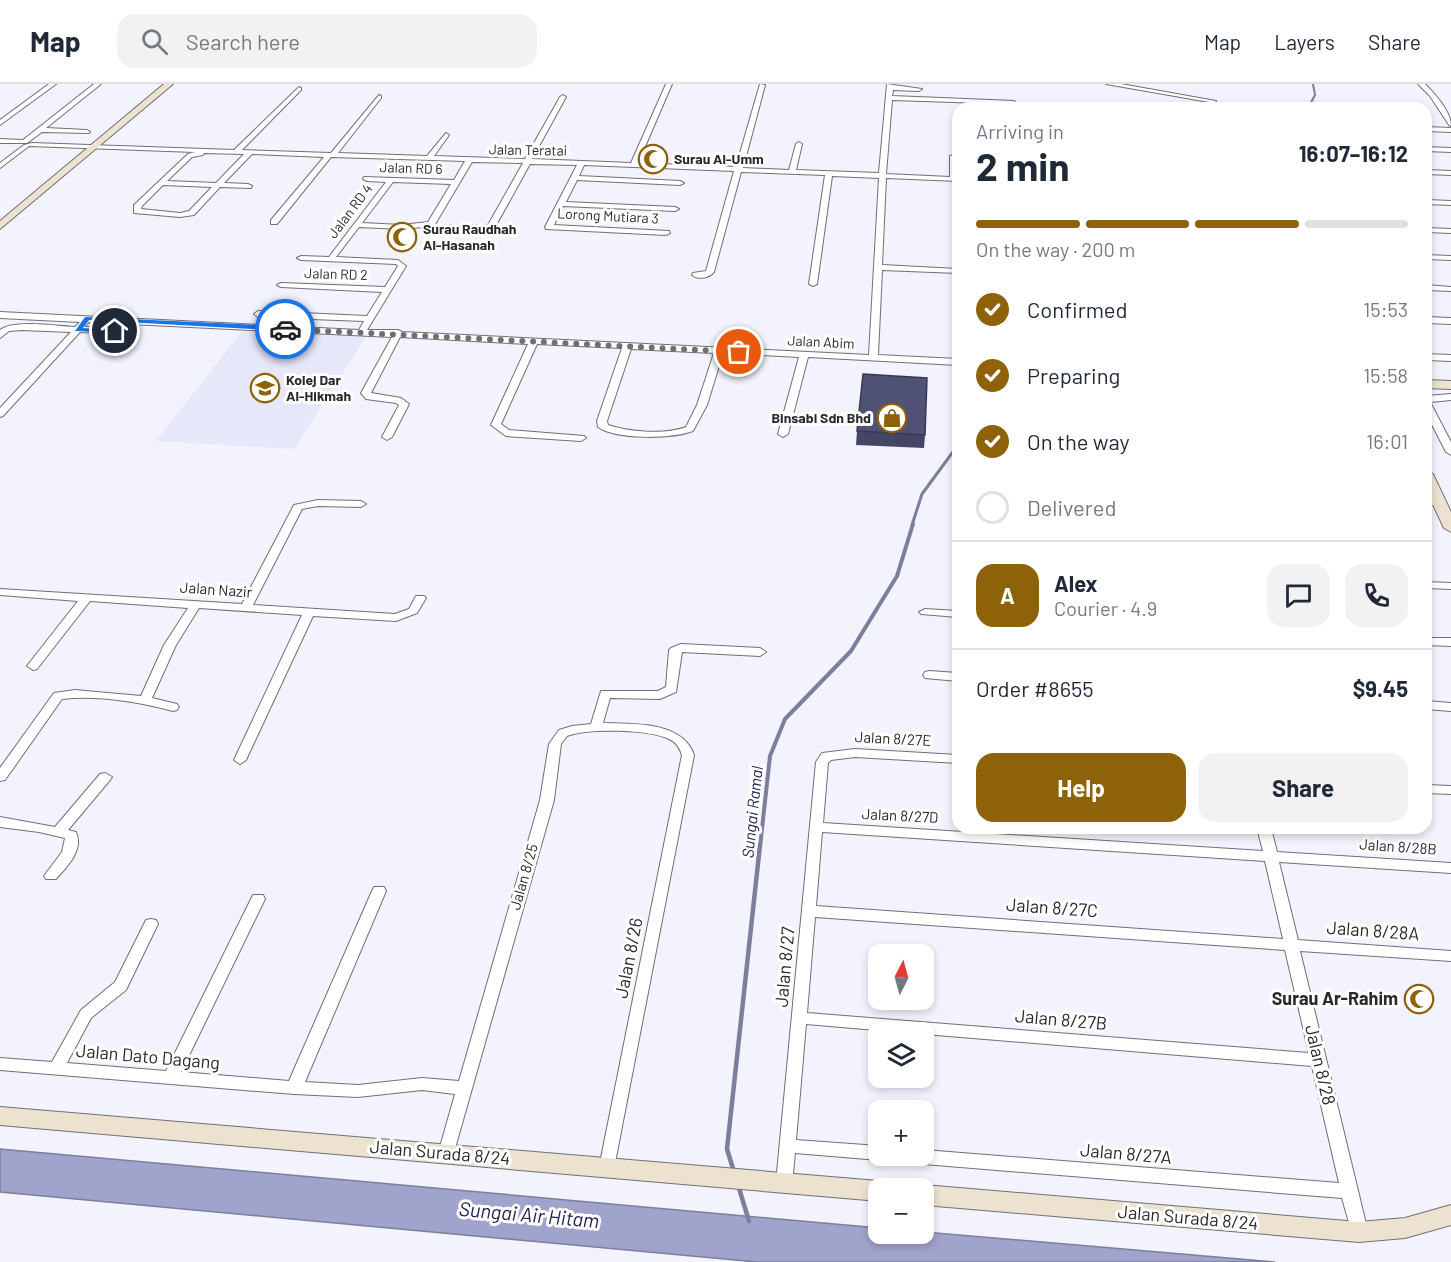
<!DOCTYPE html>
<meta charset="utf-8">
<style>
:root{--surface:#fff;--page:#f2f2f3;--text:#1f2937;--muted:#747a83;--line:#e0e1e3;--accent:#8e6208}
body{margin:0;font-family:Barlow,sans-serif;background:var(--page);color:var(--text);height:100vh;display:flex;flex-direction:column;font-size:22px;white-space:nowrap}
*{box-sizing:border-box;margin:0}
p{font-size:20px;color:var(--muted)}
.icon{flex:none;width:33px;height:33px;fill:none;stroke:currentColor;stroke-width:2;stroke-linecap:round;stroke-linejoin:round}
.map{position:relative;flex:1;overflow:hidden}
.side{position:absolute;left:952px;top:18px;width:480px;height:732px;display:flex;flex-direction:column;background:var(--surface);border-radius:18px;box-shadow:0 3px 9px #0003}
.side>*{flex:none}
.needle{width:39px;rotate:6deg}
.buttons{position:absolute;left:868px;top:860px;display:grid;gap:12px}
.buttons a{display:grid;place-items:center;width:66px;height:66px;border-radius:12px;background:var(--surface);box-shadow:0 3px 9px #0003;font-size:30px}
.pin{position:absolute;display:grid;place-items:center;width:51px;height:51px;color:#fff;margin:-26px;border:3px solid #fff;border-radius:50%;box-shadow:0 2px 6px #0007}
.courier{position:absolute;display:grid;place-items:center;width:60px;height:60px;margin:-30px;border:4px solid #1a73e8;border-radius:50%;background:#fff;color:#222;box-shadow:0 2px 8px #0007}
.overview em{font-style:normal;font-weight:700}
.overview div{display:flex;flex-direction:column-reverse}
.overview{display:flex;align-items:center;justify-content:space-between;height:102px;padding:0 24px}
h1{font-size:39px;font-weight:700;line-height:45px}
.bar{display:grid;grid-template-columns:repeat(4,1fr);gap:9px 6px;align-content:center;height:72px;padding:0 24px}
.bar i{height:8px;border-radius:4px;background:var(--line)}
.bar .on{background:var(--accent)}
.bar p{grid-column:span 4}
.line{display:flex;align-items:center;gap:15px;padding:0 24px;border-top:2px solid var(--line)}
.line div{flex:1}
.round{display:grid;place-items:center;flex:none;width:63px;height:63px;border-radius:18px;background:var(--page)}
ol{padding:0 24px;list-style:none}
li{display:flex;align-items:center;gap:18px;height:66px}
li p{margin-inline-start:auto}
li .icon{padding:6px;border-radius:50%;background:var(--accent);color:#fff;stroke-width:4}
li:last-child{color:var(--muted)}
li i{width:33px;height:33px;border:3px solid var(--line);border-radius:50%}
.cta{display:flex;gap:12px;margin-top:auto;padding:12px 24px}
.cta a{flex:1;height:69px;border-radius:18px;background:var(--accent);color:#fff;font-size:24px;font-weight:700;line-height:69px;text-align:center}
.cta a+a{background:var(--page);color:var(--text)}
header{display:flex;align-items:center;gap:36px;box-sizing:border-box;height:84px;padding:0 30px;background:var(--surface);border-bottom:2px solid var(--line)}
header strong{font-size:28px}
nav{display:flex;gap:33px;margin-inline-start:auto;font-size:21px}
.search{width:420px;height:54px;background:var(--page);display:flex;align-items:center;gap:15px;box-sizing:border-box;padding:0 21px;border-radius:18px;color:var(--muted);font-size:22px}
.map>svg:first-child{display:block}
.built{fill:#e6e7f8}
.water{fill:#a0a3cc;stroke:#7c7e9c;stroke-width:1.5}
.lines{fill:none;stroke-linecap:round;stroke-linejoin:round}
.stream-far3{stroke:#7c7e9c;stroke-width:2}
.stream-far2{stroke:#7c7e9c;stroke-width:3}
.stream-far1{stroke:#7c7e9c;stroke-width:4}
.stream{stroke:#7c7e9c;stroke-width:4.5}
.street-casing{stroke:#6f6f77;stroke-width:2}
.secondary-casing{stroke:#6f6f77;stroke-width:2}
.street{fill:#fff;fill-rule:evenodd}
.secondary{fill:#ede1cf;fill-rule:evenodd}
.wall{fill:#444665}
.building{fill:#4f5175;stroke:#373952;stroke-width:1.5}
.route{fill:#1a73e8}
.done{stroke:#6f6f74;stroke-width:6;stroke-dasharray:0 10.8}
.labels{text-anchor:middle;stroke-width:6;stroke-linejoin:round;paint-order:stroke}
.far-street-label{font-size:14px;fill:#28282b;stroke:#fff}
.far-poi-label{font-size:14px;font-weight:bold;fill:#28282b;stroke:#fff;text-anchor:start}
.street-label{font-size:15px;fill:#28282b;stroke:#fff}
.water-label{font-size:16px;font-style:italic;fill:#232053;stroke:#fff}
.near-street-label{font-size:18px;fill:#28282b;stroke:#fff}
.near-poi-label{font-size:18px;font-weight:bold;fill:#28282b;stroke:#fff;text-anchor:end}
.near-water-label{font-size:20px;font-style:italic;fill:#232053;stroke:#fff}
</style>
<header>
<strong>Map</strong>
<div class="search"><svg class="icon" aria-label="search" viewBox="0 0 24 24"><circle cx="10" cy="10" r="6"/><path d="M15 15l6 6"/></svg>Search here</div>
<nav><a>Map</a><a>Layers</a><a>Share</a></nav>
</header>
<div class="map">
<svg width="1451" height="1178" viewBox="0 0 1451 1178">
<rect width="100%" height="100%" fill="#f2f3fc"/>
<!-- built -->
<path class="built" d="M243 246 367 251 294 365 156 357Z"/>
<!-- water -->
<path class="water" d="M0 1065 879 1144V1149L924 1148 1275 1178H757L0 1108Z"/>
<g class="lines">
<!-- stream-far3 -->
<path class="stream-far3" d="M1308 24 1315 11 1313 0"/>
<!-- stream-far2 -->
<path class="stream-far2" d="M912 441 922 410 958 361"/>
<!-- stream-far1 -->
<path class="stream-far1" d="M760 763 770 672 785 635 851 567 897 492 913 440"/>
<!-- stream -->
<path class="stream" d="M734 1088 727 1065 760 761
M738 1101 749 1137"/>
<!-- street casing -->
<g class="street-casing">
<path id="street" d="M49 0H56L0 41V36Z
M94 0H101L46 44 87 46 90 48 89 49 42 48 27 59H0V55L23 56Z
M666 0H672L638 79 736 83 760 0 765 1 743 84 789 86 796 60 799 58 802 60 796 86 879 89 887 0 922 5 919 7 893 6 892 12 1014 17 1015 18 1012 20 892 16 886 90 950 93V72L958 70V97L886 94 882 181 958 185V189L882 186 878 271 958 275V281L808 273 788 350 783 353 778 350 799 273 723 269 707 321 693 347C672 355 616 356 598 343L597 337 622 264 537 260 501 340 509 346 584 352 586 354 581 357 506 352 491 341 528 260 400 253 371 309 401 314 409 320 392 353 387 356 382 353 399 321 396 319 366 315 361 309 392 253 89 238 84 243 115 244 119 247 115 250 80 248 3 332 0 333V324L71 248 21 246 9 247 0 254V246C13 235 58 242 75 243L80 238 0 234V228L359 246 364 237 258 233 254 230 258 227 367 232 382 208 281 203 277 201 281 199 385 203 398 182 396 180 301 176 297 174 301 172 329 173 386 98 367 97 363 95 364 93 454 96 465 77 331 73 277 140H271V136L324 73 252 70 224 99 248 100 252 102 251 104 220 103 194 131 180 133 134 129V121L188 70 195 68 29 62 0 84V79L24 61 32 59 234 66 299 3 301 4V6L242 66 331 69 379 11 381 12V14L338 69 427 72 446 49 449 51 434 72 525 75 560 13 563 11 566 13 532 75 631 79ZM204 69 244 70 216 99 167 97 192 73 203 71ZM472 78 523 79 488 141H443L439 143 440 145 485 147 494 145 530 80 577 81 545 143 546 145 666 151 670 149 669 147 554 141 563 122 675 127 679 125 675 123 566 118 577 96 680 101 684 99 680 97 579 92 584 81 734 87 706 187 693 189 692 191C698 196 709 194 714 188L741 88 825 91 809 200 813 202 817 200 832 92 879 94 869 271 402 248 398 246H367L406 182 398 176 336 173 359 143 402 145 434 142ZM393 98 451 100 428 138 402 141 362 139ZM163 101 212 103 189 127 180 129 141 125 142 122ZM631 265 714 269 697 321 686 343C664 351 630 348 608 341L607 337Z
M1106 0H1121L1216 17 1211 24H1205L1209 18Z
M1418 0H1425C1435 10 1451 27 1451 42L1449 41 1430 12Z
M1426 43 1451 44V48L1426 47Z
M1426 63 1451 64V68L1426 67Z
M1426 86 1451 87V91L1426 90Z
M1426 116 1451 117V121L1426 120Z
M1426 144 1451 145V149L1426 148Z
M1426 171 1451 172V176L1426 175Z
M1426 201 1451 203V207L1426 206Z
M1426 233 1451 234V240L1426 239Z
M1426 270 1451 271V277L1426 276Z
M1451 310V316L1430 318 1451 358V371L1446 368 1426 329V312Z
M1426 415H1439L1444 418 1439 421H1426Z
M318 416 361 417 366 420 361 423 318 422 302 425 253 521 395 530 409 525 416 512H424L426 514 417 529 396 537 313 532 246 676 240 680 234 676 302 531 199 524 176 561 152 614 177 620 179 623 177 626 173 627C138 618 98 611 62 615L5 696 0 697V684L54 609 75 606 141 612 164 561 188 524 90 517 37 585 33 586 27 582 78 517 0 511V505L242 520 294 421Z
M1426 498 1451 499V505L1426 504Z
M925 525 958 527V533L921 530 919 528Z
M1426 554H1451V562L1426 561Z
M681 560 760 564 766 568 760 572 682 568 676 608 660 615 610 614 603 639C633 640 683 637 694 671L613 1089 607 1091 601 1089 599 1084 682 671C680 665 677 659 671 656 651 645 588 644 567 652L561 660 554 716 452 1075 446 1077 440 1075 438 1070 455 1010 422 1006 358 1013 294 1010 0 986V974L52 978 81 926 115 898 146 836 151 835 156 836 158 840 126 906 91 934 67 979 166 987 251 815 253 811H263L265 815 181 988 289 997 372 807 374 803H384L386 807 305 998 358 1001 422 994 459 997 540 716 549 660 559 646 572 642 591 640 601 607H658L666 603 669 566 671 564Z
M929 587 958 589V597L925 594 923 591 925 588Z
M1426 617 1451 619V627L1426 625Z
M855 665 958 671V679L855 673 831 676 828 679 823 739 1263 767 1257 744H1271L1277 768 1451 779V789L1279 778 1298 856 1451 867V877L1300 867 1368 1148 1365 1153 1359 1156 1353 1153 1342 1114 899 1078 893 1076 891 1071H924V1066L1339 1099 1312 982 924 950V948H899L806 940 796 1056 879 1062V1071H886L885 1074 879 1076 795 1069 792 1099 790 1104 784 1106 778 1104 776 1099 816 678 822 669ZM822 748 1265 777 1283 855 816 822ZM815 833 1285 866 1309 969 807 929Z
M105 689 112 693 110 696 68 746 76 748C84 766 67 783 56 795H46L44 792 62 768 65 754 39 748 0 743V733L55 743 100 690Z
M1426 701 1451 702V710L1426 709Z"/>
</g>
<!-- secondary casing -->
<g class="secondary-casing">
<path id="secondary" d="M164 0H173L0 145V137Z
M1426 296 1451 297V305L1426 304Z
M1426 386 1433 390 1451 428V448L1444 444 1426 406Z
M0 1023 879 1097 887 1100 889 1104H879V1117L0 1041Z
M924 1101 1359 1138 1405 1134 1451 1121V1141L1405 1154 1359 1158 924 1121V1104H916Z"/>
</g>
<!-- street -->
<use href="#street" class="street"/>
<!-- secondary -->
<use href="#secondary" class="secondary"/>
</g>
<!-- wall -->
<path class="wall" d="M857 347 925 351 924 364 856 361Z"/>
<!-- building -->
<path class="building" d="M863 290 927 294 925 351 857 347Z"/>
<!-- route -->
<path class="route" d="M85 233 285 242 289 245 285 247 89 236 83 244 119 247 115 249 75 247Z"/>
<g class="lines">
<!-- done -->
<path class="done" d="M285 245 739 268"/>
</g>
<!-- icons -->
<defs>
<g id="mosque-ring" transform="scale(1.5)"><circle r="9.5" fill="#fff" stroke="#8e6208" stroke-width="1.5"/><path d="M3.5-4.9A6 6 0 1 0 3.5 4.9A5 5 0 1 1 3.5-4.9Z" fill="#8e6208"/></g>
<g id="university-ring" transform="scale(1.5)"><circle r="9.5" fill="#fff" stroke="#8e6208" stroke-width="1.5"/><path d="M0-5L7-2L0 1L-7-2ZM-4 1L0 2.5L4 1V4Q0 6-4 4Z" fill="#8e6208"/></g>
<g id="shop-ring" transform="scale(1.5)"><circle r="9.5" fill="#fff" stroke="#8e6208" stroke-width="1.5"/><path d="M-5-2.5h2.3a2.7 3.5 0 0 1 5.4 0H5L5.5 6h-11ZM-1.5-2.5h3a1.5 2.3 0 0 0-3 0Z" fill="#8e6208"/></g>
</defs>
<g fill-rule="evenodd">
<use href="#mosque-ring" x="653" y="75"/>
<use href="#mosque-ring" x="402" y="153"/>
<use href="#university-ring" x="265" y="304"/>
<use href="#shop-ring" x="892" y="334"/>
<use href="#mosque-ring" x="1419" y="915"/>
</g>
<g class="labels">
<!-- far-street labels -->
<g class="far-street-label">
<text transform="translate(528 66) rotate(1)" y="5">Jalan Teratai</text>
<text transform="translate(411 84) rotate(2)" y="5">Jalan RD 6</text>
<text transform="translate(350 127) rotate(-53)" y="5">Jalan RD 4</text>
<text transform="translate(608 132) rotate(3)" y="5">Lorong Mutiara 3</text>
<text transform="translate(336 190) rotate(2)" y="5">Jalan RD 2</text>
<text transform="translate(821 258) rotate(3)" y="5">Jalan Abim</text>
</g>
<!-- far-poi labels -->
<g class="far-poi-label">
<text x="674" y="80">Surau Al-Umm</text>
<text x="423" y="150">Surau Raudhah<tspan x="423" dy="16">Al-Hasanah</tspan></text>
<text x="286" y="301">Kolej Dar<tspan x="286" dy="16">Al-Hikmah</tspan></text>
<text x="871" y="339" text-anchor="end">Binsabi Sdn Bhd</text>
</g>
<!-- street labels -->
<g class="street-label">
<text transform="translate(216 506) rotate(4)" y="5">Jalan Nazir</text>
<text transform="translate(893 655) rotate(3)" y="5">Jalan 8/27E</text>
<text transform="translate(900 732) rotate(3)" y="5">Jalan 8/27D</text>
<text transform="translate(1398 763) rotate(4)" y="5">Jalan 8/28B</text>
<text transform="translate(524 793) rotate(-74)" y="5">Jalan 8/25</text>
</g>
<!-- water labels -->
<g class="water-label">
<text transform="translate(752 728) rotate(-84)" y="6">Sungai Ramal</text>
</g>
<!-- near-street labels -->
<g class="near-street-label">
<text transform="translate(1052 824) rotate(4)" y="6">Jalan 8/27C</text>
<text transform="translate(1373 847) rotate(4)" y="6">Jalan 8/28A</text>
<text transform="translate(629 874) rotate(-79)" y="6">Jalan 8/26</text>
<text transform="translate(785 883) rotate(-85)" y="6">Jalan 8/27</text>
<text transform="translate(1061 936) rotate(5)" y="6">Jalan 8/27B</text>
<text transform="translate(148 973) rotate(5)" y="6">Jalan Dato Dagang</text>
<text transform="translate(1320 981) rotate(77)" y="6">Jalan 8/28</text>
<text transform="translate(440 1069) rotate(5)" y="6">Jalan Surada 8/24</text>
<text transform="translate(1126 1070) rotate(5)" y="6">Jalan 8/27A</text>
<text transform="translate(1188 1134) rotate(5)" y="6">Jalan Surada 8/24</text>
</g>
<!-- near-poi labels -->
<g class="near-poi-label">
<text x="1398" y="921">Surau Ar-Rahim</text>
</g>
<!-- near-water labels -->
<g class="near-water-label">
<text transform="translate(529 1131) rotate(5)" y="7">Sungai Air Hitam</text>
</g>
</g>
</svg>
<div class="buttons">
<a><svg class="needle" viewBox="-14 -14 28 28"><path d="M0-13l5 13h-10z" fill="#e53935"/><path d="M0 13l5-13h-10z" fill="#747a83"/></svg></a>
<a><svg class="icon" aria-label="layers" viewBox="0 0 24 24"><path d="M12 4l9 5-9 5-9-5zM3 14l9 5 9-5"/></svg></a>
<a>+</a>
<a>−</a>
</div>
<div class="pin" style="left:739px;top:268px;background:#ea580c"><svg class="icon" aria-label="bag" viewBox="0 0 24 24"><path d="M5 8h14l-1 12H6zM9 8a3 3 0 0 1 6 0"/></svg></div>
<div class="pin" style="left:115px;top:247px;background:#1f2937"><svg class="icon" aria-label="home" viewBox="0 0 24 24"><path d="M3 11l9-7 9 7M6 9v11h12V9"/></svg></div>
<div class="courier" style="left:285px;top:245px"><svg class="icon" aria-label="car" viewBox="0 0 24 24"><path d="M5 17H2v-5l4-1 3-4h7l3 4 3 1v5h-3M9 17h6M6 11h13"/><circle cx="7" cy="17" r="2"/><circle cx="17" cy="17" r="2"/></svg></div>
<section class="side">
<div class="overview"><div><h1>2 min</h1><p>Arriving in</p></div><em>16:07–16:12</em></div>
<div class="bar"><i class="on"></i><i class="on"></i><i class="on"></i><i></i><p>On the way · 200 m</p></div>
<ol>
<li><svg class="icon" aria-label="check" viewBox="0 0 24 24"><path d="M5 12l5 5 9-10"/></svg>Confirmed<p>15:53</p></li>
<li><svg class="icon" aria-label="check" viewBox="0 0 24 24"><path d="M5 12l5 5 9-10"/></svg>Preparing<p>15:58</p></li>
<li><svg class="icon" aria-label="check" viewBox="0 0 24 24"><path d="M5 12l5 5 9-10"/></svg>On the way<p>16:01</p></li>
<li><i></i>Delivered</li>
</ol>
<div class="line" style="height:108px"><b class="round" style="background:var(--accent);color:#fff">A</b><div><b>Alex</b><p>Courier · 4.9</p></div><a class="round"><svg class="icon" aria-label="chat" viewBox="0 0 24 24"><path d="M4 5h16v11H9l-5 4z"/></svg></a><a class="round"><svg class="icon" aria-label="phone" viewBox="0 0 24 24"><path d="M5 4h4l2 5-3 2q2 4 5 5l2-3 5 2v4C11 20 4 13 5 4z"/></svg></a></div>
<div class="line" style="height:78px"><div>Order #8655</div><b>$9.45</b></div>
<div class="cta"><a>Help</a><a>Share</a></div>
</section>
</div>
